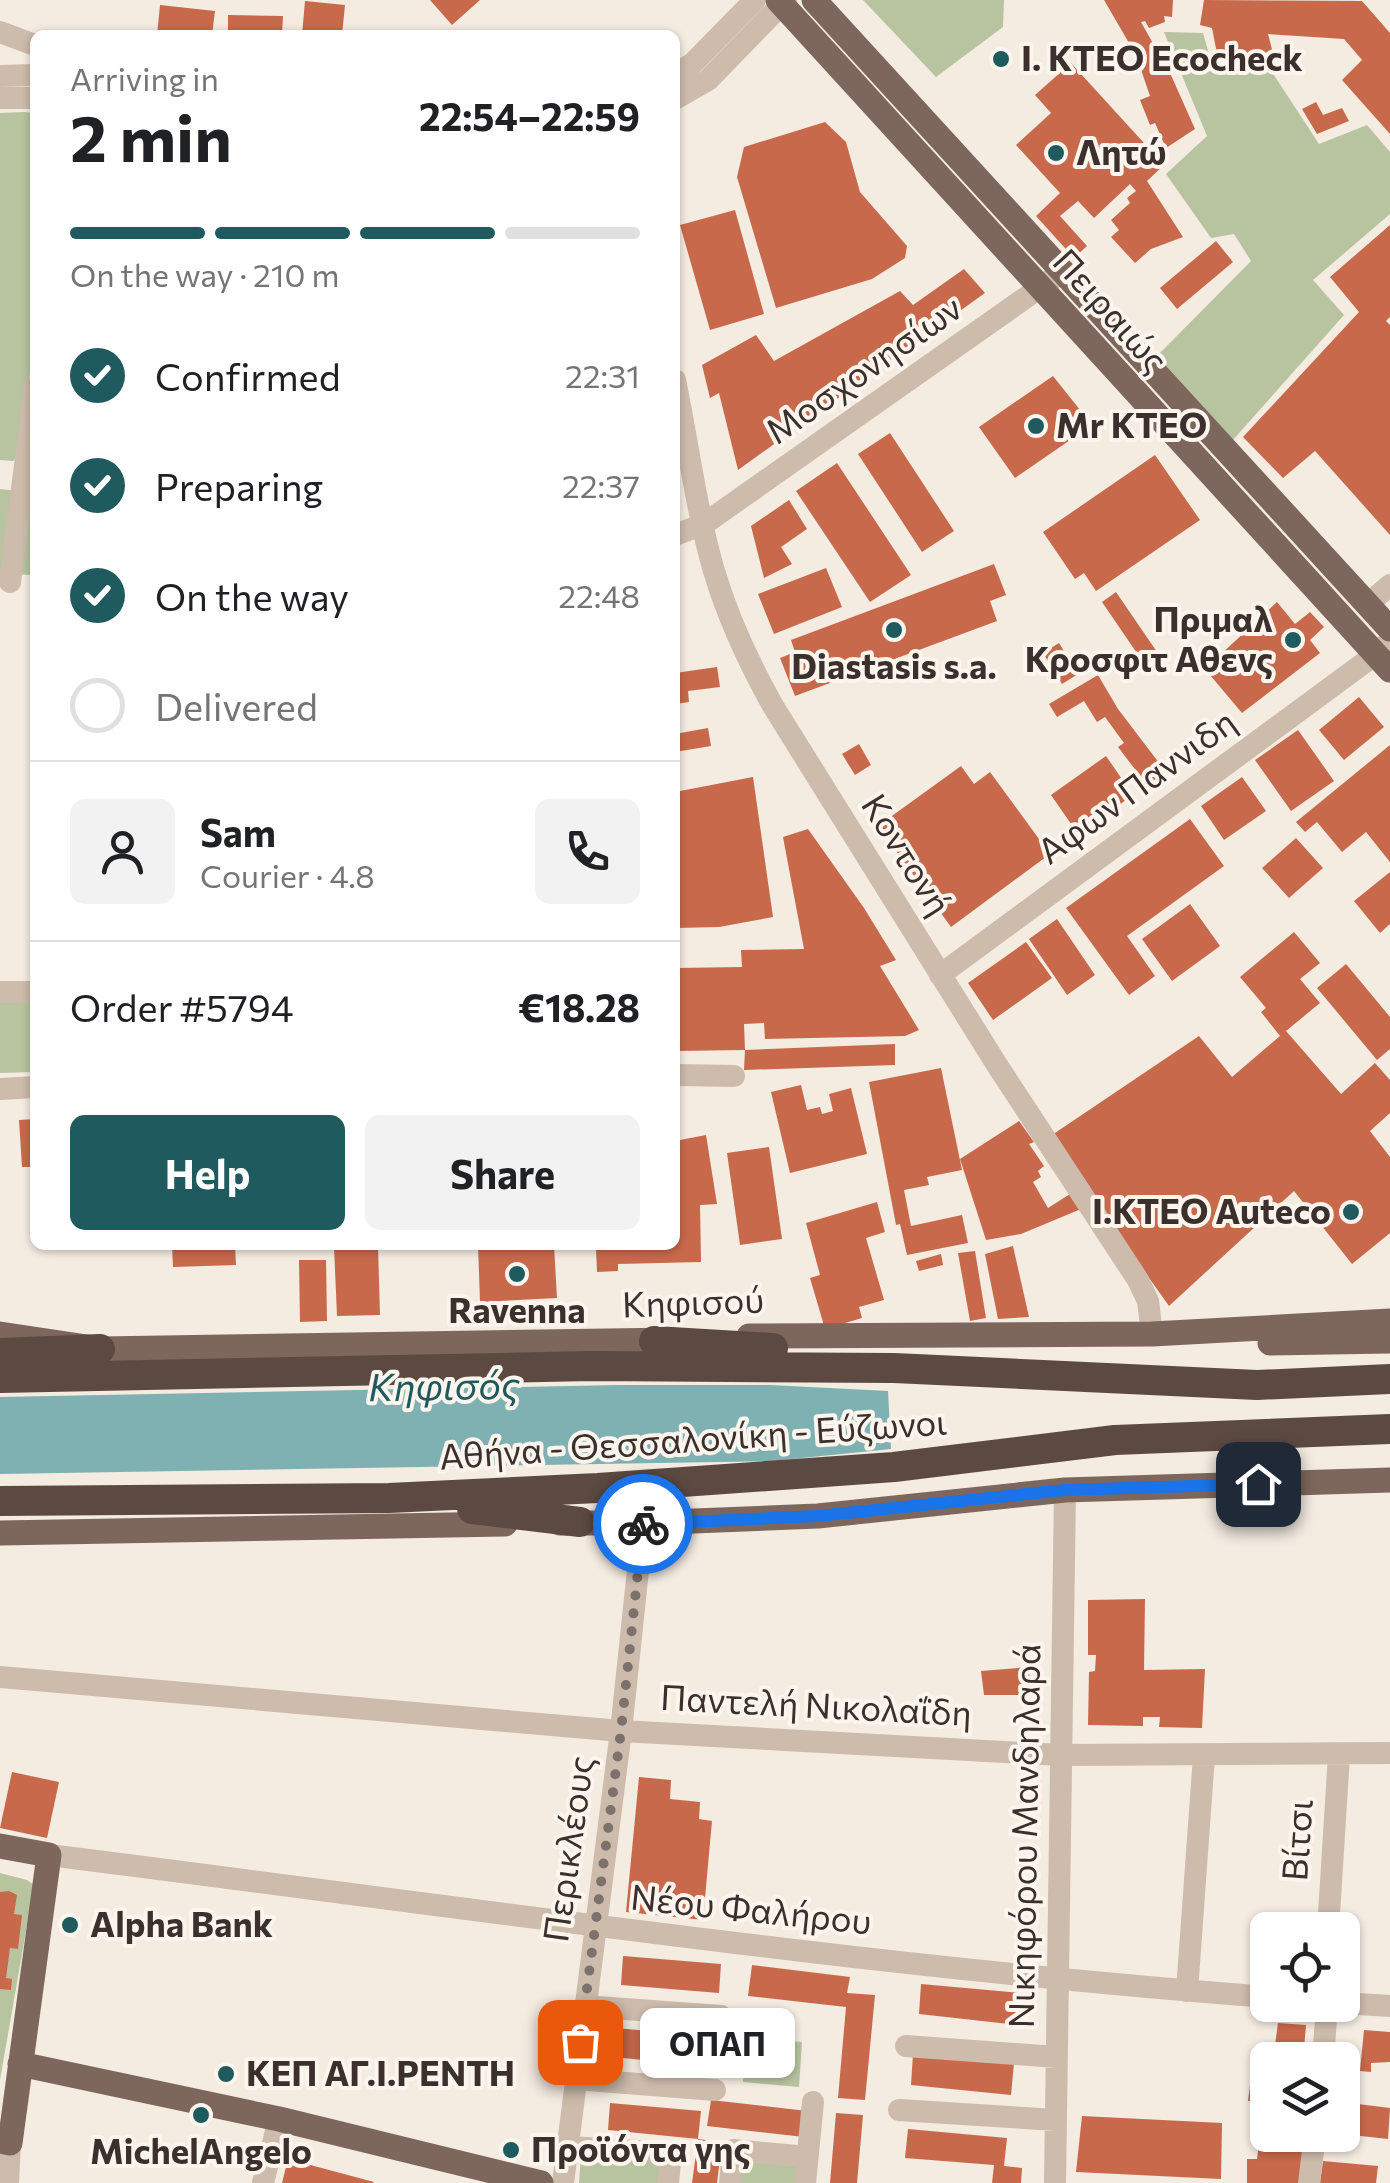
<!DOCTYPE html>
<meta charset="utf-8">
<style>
:root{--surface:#fff;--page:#f2f2f2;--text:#202124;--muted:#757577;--line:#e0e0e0;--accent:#1f5a5e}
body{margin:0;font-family:Commissioner,sans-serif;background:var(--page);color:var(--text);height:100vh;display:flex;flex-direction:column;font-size:38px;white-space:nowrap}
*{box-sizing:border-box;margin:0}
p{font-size:32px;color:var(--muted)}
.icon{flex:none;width:55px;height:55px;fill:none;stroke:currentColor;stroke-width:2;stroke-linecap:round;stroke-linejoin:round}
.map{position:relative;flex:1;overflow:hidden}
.side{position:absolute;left:30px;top:30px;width:650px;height:1220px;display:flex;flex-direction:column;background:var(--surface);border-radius:15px;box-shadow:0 2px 8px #0004}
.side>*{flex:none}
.buttons{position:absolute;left:1250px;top:1912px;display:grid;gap:20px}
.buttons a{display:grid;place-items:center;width:110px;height:110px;border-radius:15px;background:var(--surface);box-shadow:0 2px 8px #0004;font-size:50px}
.pin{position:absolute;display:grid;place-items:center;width:85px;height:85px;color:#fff;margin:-42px;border-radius:20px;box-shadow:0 5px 15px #0006}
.courier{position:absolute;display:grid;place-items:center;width:100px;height:100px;margin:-50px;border:8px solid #1a73e8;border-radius:50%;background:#fff;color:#222;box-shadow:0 2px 12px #0007}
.bubble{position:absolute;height:70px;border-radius:15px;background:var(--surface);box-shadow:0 2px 8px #0004;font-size:32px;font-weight:700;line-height:70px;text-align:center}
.overview em{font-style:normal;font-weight:700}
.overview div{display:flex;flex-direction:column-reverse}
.overview{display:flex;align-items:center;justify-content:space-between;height:170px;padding:0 40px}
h1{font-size:65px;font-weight:700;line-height:75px}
.bar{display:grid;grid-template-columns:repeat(4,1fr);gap:15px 10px;align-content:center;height:120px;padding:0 40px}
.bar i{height:12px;border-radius:8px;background:var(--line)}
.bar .current{background:var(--accent)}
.bar p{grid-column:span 4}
.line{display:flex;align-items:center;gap:25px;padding:0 40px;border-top:2px solid var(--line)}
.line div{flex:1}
.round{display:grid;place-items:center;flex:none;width:105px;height:105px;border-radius:15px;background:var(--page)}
ol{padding:0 40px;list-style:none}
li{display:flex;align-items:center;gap:30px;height:110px}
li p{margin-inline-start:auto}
li .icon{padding:10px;border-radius:50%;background:var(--accent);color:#fff;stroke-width:4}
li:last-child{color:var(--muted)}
li i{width:55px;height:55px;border:5px solid var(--line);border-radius:50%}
.primary-button{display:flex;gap:20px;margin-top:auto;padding:20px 40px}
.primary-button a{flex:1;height:115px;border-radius:15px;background:var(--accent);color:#fff;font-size:40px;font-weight:700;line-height:115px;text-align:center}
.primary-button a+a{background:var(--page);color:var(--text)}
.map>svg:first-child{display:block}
.green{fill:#b8c4a0}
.water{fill:#7fb0b2}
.building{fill:#c8694b}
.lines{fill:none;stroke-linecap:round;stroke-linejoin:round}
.minor{stroke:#cdbbac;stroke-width:22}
.major{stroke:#7d675c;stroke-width:25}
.highway{stroke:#5c4a42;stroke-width:30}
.done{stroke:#7c716b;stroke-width:10;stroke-dasharray:0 18}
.route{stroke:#1a73e8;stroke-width:12}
.poi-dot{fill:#1f5a5e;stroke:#fbf5ee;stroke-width:4}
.labels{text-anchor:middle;stroke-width:8;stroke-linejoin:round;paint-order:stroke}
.poi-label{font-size:35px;font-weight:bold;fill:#3b302b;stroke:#fbf5ee;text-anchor:start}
.street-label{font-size:35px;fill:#3b302b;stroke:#fbf5ee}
.water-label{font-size:38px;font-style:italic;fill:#1f5a5e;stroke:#fbf5ee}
</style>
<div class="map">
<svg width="1390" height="2183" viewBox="0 0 1390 2183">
<rect width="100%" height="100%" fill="#f4ebe1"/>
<!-- green -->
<path class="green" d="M863 0H1004L1003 27 936 77Z
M1164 32 1203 33 1212 65 1270 69 1319 144 1367 125 1390 152V214L1313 280 1344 315 1233 440 1156 357 1251 261 1234 234 1211 238 1166 174 1207 136Z
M23 112 35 113V332L20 455 13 461 0 460V113Z
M0 489 35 493V575L0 574Z
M0 996 35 997V1072L0 1073Z
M0 1873 27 1880 34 1885 0 2080Z
M746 2037 802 2042 799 2087 743 2082Z
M581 2154 663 2159 662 2183H579Z
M740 2161 798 2166 797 2183H738Z"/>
<!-- water -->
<path class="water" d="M619 1385H770L888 1391 891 1449 772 1461 0 1474V1397Z"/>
<!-- building -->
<path class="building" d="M430 0H480L452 25Z
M1104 0H1173L1172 17 1164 16 1165 22 1149 28 1145 21 1141 22 1155 47 1158 46 1195 129 1166 148 1155 123 1150 125 1140 100 1150 96 1136 55Z
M1204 0 1362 1 1390 33V134L1342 80 1362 60 1344 39 1268 34 1276 65 1218 59 1212 28 1200 25Z
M305 1 345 5 342 35H302Z
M160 5 215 11 212 35H157Z
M228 15 283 16 282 35H228Z
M1071 63 1164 165 1147 181 1183 237 1151 249 1135 263 1111 237 1119 230 1111 220 1130 203 1127 198 1136 191 1130 184 1094 218 1078 201 1060 216 1087 246 1074 258 1036 216 1060 193 1016 145 1051 113 1035 95Z
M1316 102 1323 115 1342 108 1349 121 1317 134 1302 109Z
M825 122 846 142 860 192 907 246 905 258 872 279 776 308 737 177 744 147Z
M735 210 764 314 710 330 680 225Z
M1390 225V317L1386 321 1390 325V535L1315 451 1283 478 1243 437 1359 312 1330 277Z
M1216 241 1233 262 1177 309 1160 288Z
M964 269 985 293 738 470 719 393 710 398 702 365 756 335 774 361 900 291 913 305Z
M1053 376 1092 425 1015 478 979 427Z
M890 433 954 531 922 552 858 454Z
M1155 455 1200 520 1096 591 1084 573 1075 579 1043 532Z
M837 463 911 575 870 602 796 491Z
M789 500 807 529 781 547 792 564 764 578 751 526Z
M994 564 1006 595 990 601 997 621 795 696 780 658 795 652 791 640Z
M826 568 842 607 774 634 758 594Z
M1116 592 1157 652 1143 662 1102 602Z
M1277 602 1295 624 1310 612 1324 627 1310 640 1320 653 1242 713 1205 669Z
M1059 643 1078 674 1062 684 1043 653Z
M717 667 720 687 688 691 689 702 675 704V673Z
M1098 675 1118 709 1166 772 1147 785 1118 747 1124 743 1105 717 1097 722 1084 701 1057 717 1049 704Z
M1359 697 1384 727 1344 760 1319 730Z
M708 728 711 746 675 752V734Z
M1298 730 1334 781 1291 811 1255 760Z
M859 744 871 765 855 775 842 754Z
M1390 745V862L1366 832 1342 852 1317 822 1305 832 1296 822Z
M1106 756 1133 795 1078 834 1051 795Z
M961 766 974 784 990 772 1050 854 951 927 878 826Z
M753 777 773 917 719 927 675 928V792Z
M1242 777 1266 811 1224 840 1201 806Z
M1190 819 1224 866 1127 936 1155 976 1129 995 1066 908Z
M808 829 864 908 896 960 880 966 919 1030 905 1036 765 1039 764 1023 744 1024 745 1050 675 1051V968L742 967 741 950 804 949 783 837Z
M1296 838 1323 868 1289 898 1262 868Z
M1390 872V924L1380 933 1354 901Z
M1190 904 1220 946 1172 981 1142 939Z
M1057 919 1095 975 1067 995 1029 939Z
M1294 932 1320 963 1300 979 1320 1003 1286 1031 1341 1094 1375 1063 1390 1080V1113L1370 1131 1390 1157V1233L1352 1264 1294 1191 1169 1306 1049 1137 1199 1036 1232 1077 1280 1036 1261 1012 1266 1008 1240 977Z
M1026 942 1052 978 993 1020 968 983Z
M1346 964 1390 1017V1049L1377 1060 1317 988Z
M895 1044V1065L744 1070 745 1050Z
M941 1068 962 1170 927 1177 929 1185 904 1190 911 1226 962 1215 968 1243 907 1255 900 1224 896 1225 869 1082Z
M801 1085 807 1110 820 1107 822 1114 833 1111 829 1094 851 1088 867 1154 790 1173 771 1092Z
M35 1119V1167H22L19 1120Z
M1019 1121 1034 1142 1029 1144 1044 1166 1038 1171 1041 1177 1033 1182 1048 1208 1070 1194 1081 1209 1021 1234 986 1240 960 1159Z
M706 1135 717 1204 700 1205 701 1262 618 1264V1271L597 1272 596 1249H569V1245H675V1141Z
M769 1147 782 1239 740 1245 727 1153Z
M877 1202 885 1232 866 1238 884 1300 859 1307 862 1318 825 1329 810 1278 820 1275 806 1223Z
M172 1245H235L236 1265 173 1267Z
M478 1245H554L557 1298 480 1302Z
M378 1246 380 1315 337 1316 334 1247Z
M1013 1246 1029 1317 998 1319 985 1254Z
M975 1251 986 1318 970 1321 958 1253Z
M941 1254 943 1265 919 1271 916 1261Z
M299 1260H326L327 1321 300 1322Z
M1145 1599 1144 1670 1205 1669 1202 1728 1159 1727 1160 1717H1143V1726L1088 1725 1089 1672 1095 1671 1096 1655H1088V1600Z
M1029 1667 1030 1695H984L981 1671Z
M12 1772 59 1782 47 1838 0 1828Z
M639 1777 671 1780 670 1799 700 1802 699 1819 712 1821 703 1920 626 1912Z
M9 1891 17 1895 14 1914 22 1915 18 1949 10 1948 6 1978 12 1979 11 1990 0 1989V1892Z
M623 1956 721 1964 719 1993 621 1985Z
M752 1965 850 1977 847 1993 875 1995 865 2100 838 2098 846 2007 748 1996Z
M921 1984 1020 1993 1018 2025 919 2014Z
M1278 2023 1306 2025 1303 2060H1273Z
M616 2028 715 2037 712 2067 613 2057Z
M1364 2030 1390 2032V2062L1371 2063V2072L1360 2071Z
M913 2054 1014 2063 1011 2095 911 2085Z
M1252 2069H1268V2102L1248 2101Z
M711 2100 807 2111 804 2137 707 2126Z
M1342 2102 1390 2108 1388 2139 1342 2134Z
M610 2103 701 2111 698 2139 722 2142 717 2183H692L698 2139 608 2130Z
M836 2113 863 2115 857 2183H830Z
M1082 2116 1222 2123 1221 2179 1076 2172Z
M1262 2119H1268V2135H1308L1302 2183H1247V2159H1257Z
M908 2129 1007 2138 1004 2166 1022 2168 1021 2183H992L994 2165 905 2158Z
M288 2159 374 2182 373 2183H282Z
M1323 2161 1378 2166 1376 2183H1320Z"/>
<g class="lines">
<!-- minor -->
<path class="minor" d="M0 32 35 45
M675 75 693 63 755 0
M0 76 35 75
M0 98H35
M675 99 708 80 786 0
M675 380C688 443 696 509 714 571 728 618 749 663 773 706L997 1065 1138 1280 1148 1301 1152 1334
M675 535 704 524 1052 279
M10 582 35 388
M1368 604 1390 585
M940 975 1376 654 1390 641
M0 992H35
M675 1075 734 1076
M0 1089 35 1087
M0 1677 621 1731 1061 1755 1390 1753
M49 1855C455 1906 860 1966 1268 1997
M1328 1930 1339 1755
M1187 1991 1204 1756
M1342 2003 1390 2006
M584 2006 721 2016
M906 2046 1056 2057
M1323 2060 1327 2005
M575 2079 715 2090
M899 2110 1056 2120
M567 2147 671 2153 668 2183
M8 2183 10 2143
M263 2183 279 2119
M563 2183 621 1731 643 1523
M730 2183 733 2150 807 2157
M805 2183 813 2102
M1055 2183 1065 1490
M1309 2183 1315 2135"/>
<!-- major -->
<path class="major" d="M778 0 1390 670
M814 0 1390 629
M0 1334 100 1349 674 1340
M749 1336 1152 1334 1390 1321
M1270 1343 1390 1341
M560 1523H643L818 1516 1065 1490 1390 1480
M0 1533 505 1524
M0 1846 49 1855 10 2143 0 2141
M20 2064 279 2119 541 2183"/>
<!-- highway -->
<path class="highway" d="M654 1341 773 1348
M0 1353 100 1349
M0 1378 591 1366 894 1368 1257 1385 1390 1379
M0 1501 389 1498 598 1488 894 1467 1115 1440 1390 1429
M472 1509 580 1522"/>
</g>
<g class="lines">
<!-- done -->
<path class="done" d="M580 2042 621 1731 643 1524"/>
<!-- route -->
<path class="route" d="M643 1524 818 1516 1065 1490 1258 1484"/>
</g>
<!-- markers -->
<g class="poi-dot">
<circle cx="1001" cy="59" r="10"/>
<circle cx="1056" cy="153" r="10"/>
<circle cx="1036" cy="426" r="10"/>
<circle cx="894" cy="630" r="10"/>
<circle cx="1293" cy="640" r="10"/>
<circle cx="1351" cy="1212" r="10"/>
<circle cx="517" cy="1274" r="10"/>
<circle cx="70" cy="1925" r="10"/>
<circle cx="226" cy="2074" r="10"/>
<circle cx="201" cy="2115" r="10"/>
<circle cx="511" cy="2150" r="10"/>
</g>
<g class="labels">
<!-- poi labels -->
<g class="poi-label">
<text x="1021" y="71">Ι. ΚΤΕΟ Ecocheck</text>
<text x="1076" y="165">Λητώ</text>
<text x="1056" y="438">Mr KTEO</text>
<text x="1273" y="632" text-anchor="end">Πριμαλ<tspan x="1273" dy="40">Κροσφιτ Αθενς</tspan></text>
<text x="894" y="679" text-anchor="middle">Diastasis s.a.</text>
<text x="1331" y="1224" text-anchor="end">Ι.ΚΤΕΟ Auteco</text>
<text x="517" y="1323" text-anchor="middle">Ravenna</text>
<text x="90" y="1937">Alpha Bank</text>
<text x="246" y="2086">ΚΕΠ ΑΓ.Ι.ΡΕΝΤΗ</text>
<text x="531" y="2162">Προϊόντα γης</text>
<text x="201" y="2164" text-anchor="middle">MichelAngelo</text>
</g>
<!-- street labels -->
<g class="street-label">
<text transform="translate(1110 311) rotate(48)" y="12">Πειραιώς</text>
<text transform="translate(864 370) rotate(-35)" y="12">Μοσχονησίων</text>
<text transform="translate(1137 787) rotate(-36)" y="12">Αφων Παννιδη</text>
<text transform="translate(906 855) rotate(58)" y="12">Κοντονή</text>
<text transform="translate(693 1303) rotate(-2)" y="12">Κηφισού</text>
<text transform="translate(693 1440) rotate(-4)" y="12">Αθήνα - Θεσσαλονίκη - Εύζωνοι</text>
<text transform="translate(816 1706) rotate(3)" y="12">Παντελή Νικολαΐδη</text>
<text transform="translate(1025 1836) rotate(-89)" y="12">Νικηφόρου Μανδηλαρά</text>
<text transform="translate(1298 1840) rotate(-86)" y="12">Βίτσι</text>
<text transform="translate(569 1849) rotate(-82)" y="12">Περικλέους</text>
<text transform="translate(751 1910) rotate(6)" y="12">Νέου Φαλήρου</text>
</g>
<!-- water labels -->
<g class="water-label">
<text transform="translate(444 1387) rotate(-1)" y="13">Κηφισός</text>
</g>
</g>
</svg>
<div class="buttons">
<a><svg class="icon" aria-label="locate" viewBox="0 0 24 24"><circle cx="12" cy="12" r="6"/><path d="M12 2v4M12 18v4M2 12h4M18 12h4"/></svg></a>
<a><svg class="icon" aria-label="layers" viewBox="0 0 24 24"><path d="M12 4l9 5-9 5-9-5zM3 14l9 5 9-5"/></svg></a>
</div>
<div class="pin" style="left:580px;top:2042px;background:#ea580c"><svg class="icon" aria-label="bag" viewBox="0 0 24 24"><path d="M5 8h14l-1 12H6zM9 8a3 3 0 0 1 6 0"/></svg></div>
<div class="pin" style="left:1258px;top:1484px;background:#1f2937"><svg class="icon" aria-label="home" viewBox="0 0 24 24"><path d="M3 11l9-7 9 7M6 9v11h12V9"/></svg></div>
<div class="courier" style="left:643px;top:1524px"><svg class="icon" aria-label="bike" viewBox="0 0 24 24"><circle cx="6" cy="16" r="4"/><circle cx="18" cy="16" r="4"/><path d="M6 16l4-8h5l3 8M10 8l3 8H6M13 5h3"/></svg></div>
<div class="bubble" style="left:640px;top:2008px;width:155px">ΟΠΑΠ</div>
<section class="side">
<div class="overview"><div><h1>2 min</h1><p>Arriving in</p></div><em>22:54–22:59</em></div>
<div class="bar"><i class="current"></i><i class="current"></i><i class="current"></i><i></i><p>On the way · 210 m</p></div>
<ol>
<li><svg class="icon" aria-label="check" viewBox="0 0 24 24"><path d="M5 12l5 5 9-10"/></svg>Confirmed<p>22:31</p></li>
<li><svg class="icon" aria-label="check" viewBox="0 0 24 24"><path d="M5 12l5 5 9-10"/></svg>Preparing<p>22:37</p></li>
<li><svg class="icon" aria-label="check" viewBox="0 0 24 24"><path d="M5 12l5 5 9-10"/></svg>On the way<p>22:48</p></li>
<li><i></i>Delivered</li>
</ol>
<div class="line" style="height:180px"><a class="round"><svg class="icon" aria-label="person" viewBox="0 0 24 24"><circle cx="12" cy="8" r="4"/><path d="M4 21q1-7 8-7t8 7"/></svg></a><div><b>Sam</b><p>Courier · 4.8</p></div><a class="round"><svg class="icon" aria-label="phone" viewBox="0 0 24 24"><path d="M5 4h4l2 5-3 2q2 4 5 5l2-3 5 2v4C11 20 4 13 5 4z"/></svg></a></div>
<div class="line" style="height:130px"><div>Order #5794</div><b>€18.28</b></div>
<div class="primary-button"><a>Help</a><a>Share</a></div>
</section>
</div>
